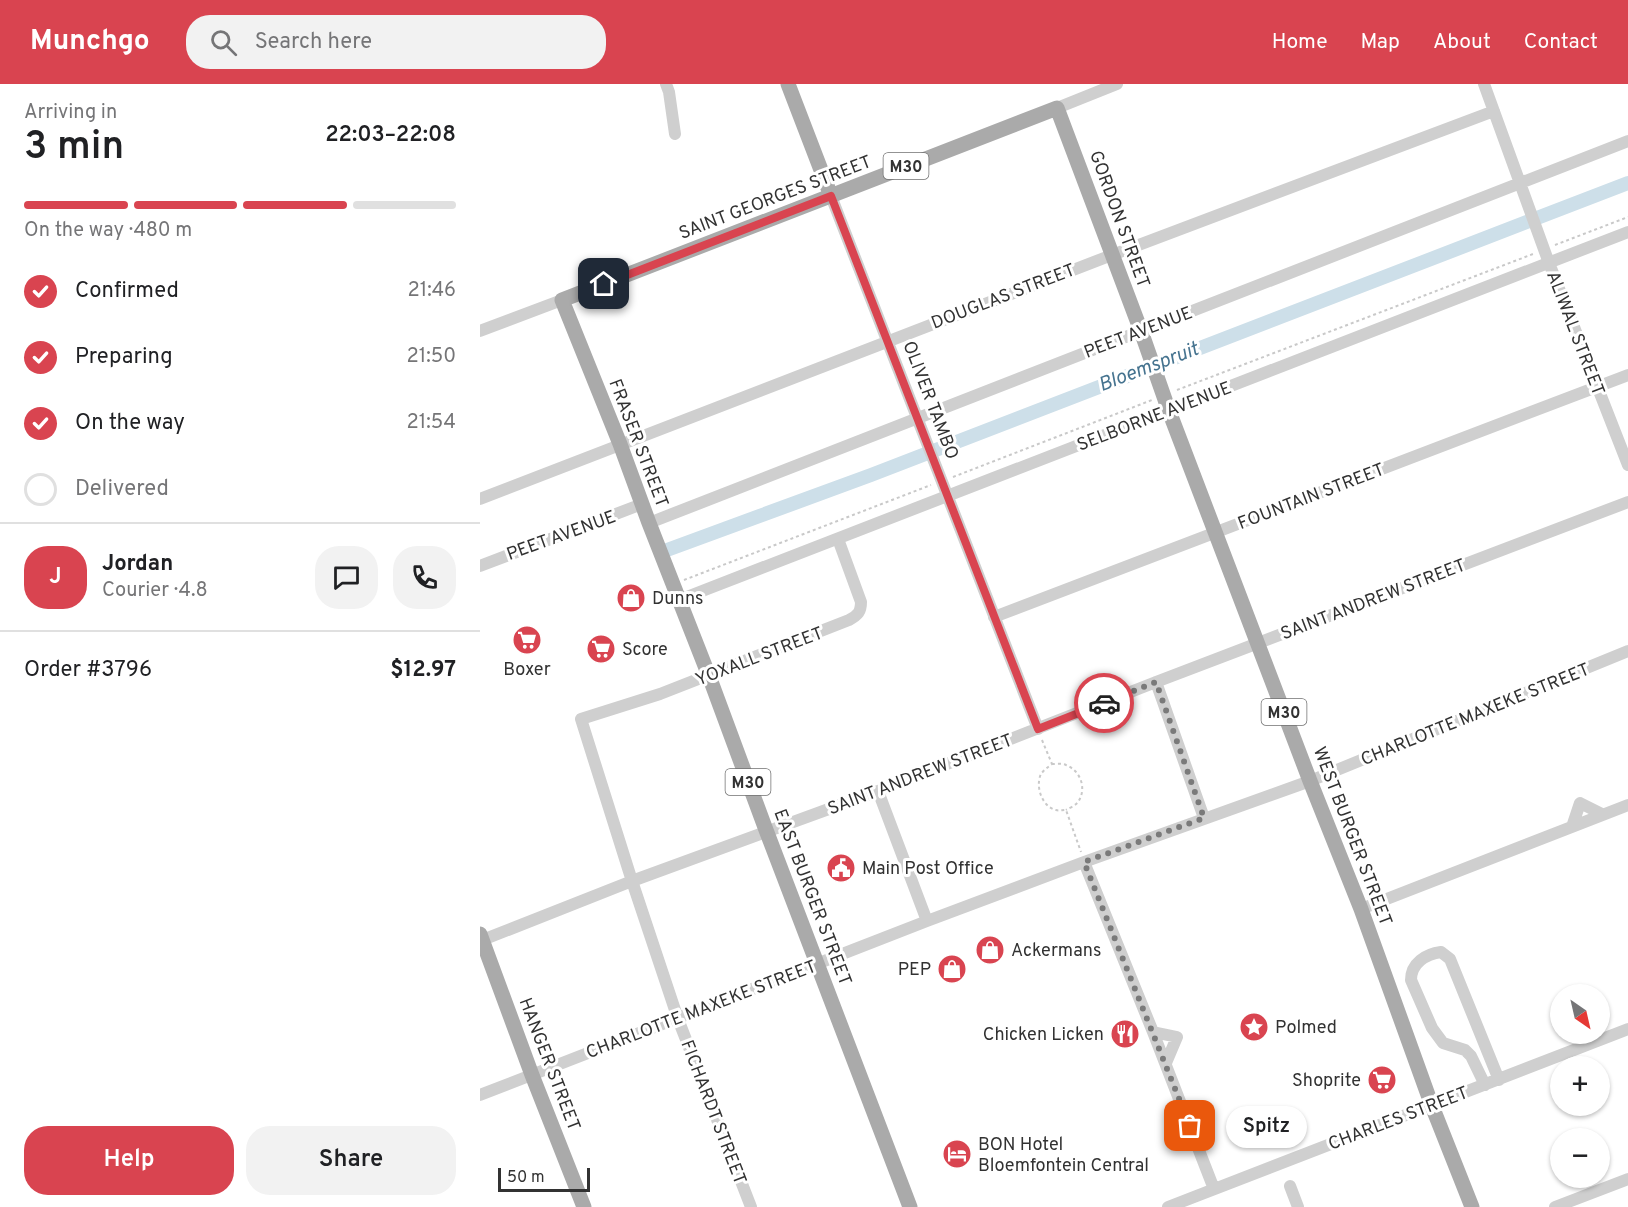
<!DOCTYPE html>
<meta charset="utf-8">
<style>
:root{--surface:#fff;--page:#f2f2f2;--text:#202124;--muted:#757577;--line:#e0e0e0;--accent:#d94450}
body{margin:0;font-family:Overpass,sans-serif;background:var(--page);color:var(--text);height:100vh;display:flex;flex-direction:column;font-size:22px;white-space:nowrap}
*{box-sizing:border-box;margin:0}
p{font-size:20px;color:var(--muted)}
.icon{flex:none;width:33px;height:33px;fill:none;stroke:currentColor;stroke-width:2;stroke-linecap:round;stroke-linejoin:round}
.map{position:relative;flex:1;overflow:hidden}
.drawer{display:flex;flex-direction:column;background:var(--surface);width:480px}
.drawer>*{flex:none}
.needle{width:39px;rotate:146deg}
.buttons{position:absolute;left:1070px;top:900px;display:grid;gap:12px}
.buttons a{display:grid;place-items:center;width:60px;height:60px;border-radius:50%;background:var(--surface);box-shadow:0 2px 4px #0004;font-size:30px}
.scale{position:absolute;left:18px;bottom:15px;width:92px;box-sizing:border-box;padding-left:6px;border:3px solid #323232;border-top:0;font-size:16px;line-height:21px;white-space:nowrap;color:#323232;-webkit-text-stroke:4px #fff;paint-order:stroke}
.pin{position:absolute;display:grid;place-items:center;width:51px;height:51px;color:#fff;margin:-26px;border-radius:12px;box-shadow:0 3px 9px #0006}
.courier{position:absolute;display:grid;place-items:center;width:60px;height:60px;margin:-30px;border:4px solid #d94450;border-radius:50%;background:#fff;color:#222;box-shadow:0 2px 8px #0007}
.bubble{position:absolute;height:42px;border-radius:21px;background:var(--surface);box-shadow:0 2px 4px #0004;font-size:20px;font-weight:600;line-height:42px;text-align:center}
.headline em{font-style:normal;font-weight:600}
.headline div{display:flex;flex-direction:column-reverse}
.headline{display:flex;align-items:center;justify-content:space-between;height:102px;padding:0 24px}
h1{font-size:39px;font-weight:600;line-height:45px}
.bar{display:grid;grid-template-columns:repeat(4,1fr);gap:9px 6px;align-content:center;height:72px;padding:0 24px}
.bar i{height:8px;border-radius:4px;background:var(--line)}
.bar .on{background:var(--accent)}
.bar p{grid-column:span 4}
.line{display:flex;align-items:center;gap:15px;padding:0 24px;border-top:2px solid var(--line)}
.line div{flex:1}
.round{display:grid;place-items:center;flex:none;width:63px;height:63px;border-radius:24px;background:var(--page)}
ol{padding:0 24px;list-style:none}
li{display:flex;align-items:center;gap:18px;height:66px}
li p{margin-inline-start:auto}
li .icon{padding:6px;border-radius:50%;background:var(--accent);color:#fff;stroke-width:4}
li:last-child{color:var(--muted)}
li i{width:33px;height:33px;border:3px solid var(--line);border-radius:50%}
.cta{display:flex;gap:12px;margin-top:auto;padding:12px 24px}
.cta a{flex:1;height:69px;border-radius:24px;background:var(--accent);color:#fff;font-size:24px;font-weight:600;line-height:69px;text-align:center}
.cta a+a{background:var(--page);color:var(--text)}
header{display:flex;align-items:center;gap:36px;box-sizing:border-box;height:84px;padding:0 30px;background:var(--accent);color:#fff}
header strong{font-size:28px}
nav{display:flex;gap:33px;margin-inline-start:auto;font-size:21px}
.search{width:420px;height:54px;background:var(--page);display:flex;align-items:center;gap:15px;box-sizing:border-box;padding:0 21px;border-radius:24px;color:var(--muted);font-size:22px}
main{display:flex;flex:1;min-height:0}
.map>svg:first-child{display:block}
.lines{fill:none;stroke-linecap:round;stroke-linejoin:round}
.canal{stroke:#cddfe9;stroke-width:14}
.path{stroke:#c9c9c9;stroke-width:2;stroke-dasharray:3 3;stroke-linecap:butt}
.minor{stroke:#cfcfcf;stroke-width:12}
.major{stroke:#aaa;stroke-width:15}
.done{stroke:#7a7a7a;stroke-width:6;stroke-dasharray:0 10.8}
.route{stroke:#d94450;stroke-width:8}
.labels{text-anchor:middle;stroke-width:6;stroke-linejoin:round;paint-order:stroke}
.shield{fill:#fff;stroke:#707070;stroke-width:1.5}
.shield-label{font-size:16px;font-weight:bold;fill:#323232}
.street-label{font-size:18px;fill:#323232;stroke:#fff}
.poi-label{font-size:18px;fill:#323232;stroke:#fff;text-anchor:start}
.water-label{font-size:20px;font-style:italic;fill:#45738f;stroke:#fff}
</style>
<header>
<strong>Munchgo</strong>
<div class="search"><svg class="icon" aria-label="search" viewBox="0 0 24 24"><circle cx="10" cy="10" r="6"/><path d="M15 15l6 6"/></svg>Search here</div>
<nav><a>Home</a><a>Map</a><a>About</a><a>Contact</a></nav>
</header>
<main>
<section class="drawer">
<div class="headline"><div><h1>3 min</h1><p>Arriving in</p></div><em>22:03–22:08</em></div>
<div class="bar"><i class="on"></i><i class="on"></i><i class="on"></i><i></i><p>On the way · 480 m</p></div>
<ol>
<li><svg class="icon" aria-label="check" viewBox="0 0 24 24"><path d="M5 12l5 5 9-10"/></svg>Confirmed<p>21:46</p></li>
<li><svg class="icon" aria-label="check" viewBox="0 0 24 24"><path d="M5 12l5 5 9-10"/></svg>Preparing<p>21:50</p></li>
<li><svg class="icon" aria-label="check" viewBox="0 0 24 24"><path d="M5 12l5 5 9-10"/></svg>On the way<p>21:54</p></li>
<li><i></i>Delivered</li>
</ol>
<div class="line" style="height:108px"><b class="round" style="background:var(--accent);color:#fff">J</b><div><b>Jordan</b><p>Courier · 4.8</p></div><a class="round"><svg class="icon" aria-label="chat" viewBox="0 0 24 24"><path d="M4 5h16v11H9l-5 4z"/></svg></a><a class="round"><svg class="icon" aria-label="phone" viewBox="0 0 24 24"><path d="M5 4h4l2 5-3 2q2 4 5 5l2-3 5 2v4C11 20 4 13 5 4z"/></svg></a></div>
<div class="line" style="height:78px"><div>Order #3796</div><b>$12.97</b></div>
<div class="cta"><a>Help</a><a>Share</a></div>
</section>
<div class="map">
<svg width="1148" height="1123" viewBox="0 0 1148 1123">
<rect width="100%" height="100%" fill="#fff"/>
<g class="lines">
<!-- canal -->
<path class="canal" d="M187 466 391 391 1148 99"/>
<!-- path -->
<path class="path" d="M1075 161 1148 133
M697 306 1053 170
M473 393 672 316
M204 496 451 401
M562 656 572 680C568 683 564 686 561 690 555 702 562 723 576 726 579 727 582 726 586 726L601 768
M572 680C576 680 582 679 586 681 601 687 607 705 598 718 595 722 589 724 586 726"/>
<!-- minor -->
<path class="minor" d="M186 0 189 8 195 50
M1004 0 1069 179 1148 381
M577 24 637 0
M351 112 558 645
M0 247 82 216
M0 415 632 171 1014 27
M169 439 1148 57
M0 482 162 420
M199 516 1148 148
M514 533 1148 291
M676 598 724 734
M398 707 447 837
M1092 743 1100 719 1122 730
M604 778 673 948 734 1105
M881 825 1148 721
M0 857 152 797 398 707 676 598 1148 418
M673 948 697 953 686 979
M1005 1001 991 972 985 966 963 959 952 944 931 896C931 879 946 870 961 868L970 875 1019 996
M0 1011 447 837 604 778 830 697 1148 567
M810 1102 818 1123
M271 1123 198 935 152 797 101 635 180 610 369 536C378 531 381 528 381 518L358 455
M688 1123 1148 945
M1075 1123 1148 1095"/>
<!-- major -->
<path class="major" d="M308 0 351 112
M0 850 52 991 104 1123
M430 1123 286 746 229 592 169 439 140 360 82 216 577 24 661 247 689 327 830 697 881 825 952 1022 992 1123"/>
</g>
<g class="lines">
<!-- done -->
<path class="done" d="M624 619 676 598 724 734 604 778 710 1042"/>
<!-- route -->
<path class="route" d="M124 200 351 112 558 645 624 619"/>
</g>
<!-- icons -->
<defs>
<g id="shop-disc" transform="scale(1.5)"><circle r="9.5" fill="#d94450" stroke="#fff"/><path d="M-5-2.5h2.3a2.7 3.5 0 0 1 5.4 0H5L5.5 6h-11ZM-1.5-2.5h3a1.5 2.3 0 0 0-3 0Z" fill="#fff"/></g>
<g id="supermarket-disc" transform="scale(1.5)"><circle r="9.5" fill="#d94450" stroke="#fff"/><path d="M-6-5.5h2.5l.6 2H6L4.5 2H-2.5L-4.4-4H-6ZM-1.5 3.2a1.3 1.3 0 1 0 .1 0ZM3 3.2a1.3 1.3 0 1 0 .1 0Z" fill="#fff"/></g>
<g id="civic-disc" transform="scale(1.5)"><circle r="9.5" fill="#d94450" stroke="#fff"/><path d="M-.6-6.5H3V-4.5H.6V-3L4-1V1h2V6H-6V1h2V-1L-.6-3ZM-1.2 2.5V6h2.4V2.5Z" fill="#fff"/></g>
<g id="sight-disc" transform="scale(1.5)"><circle r="9.5" fill="#d94450" stroke="#fff"/><path d="M0-6L1.8-2.2L6-1.7L2.9 1.2L3.7 5.4L0 3.3L-3.7 5.4L-2.9 1.2L-6-1.7L-1.8-2.2Z" fill="#fff"/></g>
<g id="restaurant-disc" transform="scale(1.5)"><circle r="9.5" fill="#d94450" stroke="#fff"/><path d="M-5-6h1v4h1v-4h1v4h1v-4h1v5L-1.5 .5V6h-2V.5L-5-1ZM5-6V6H3V1.5H1.5Q1.5-4 5-6Z" fill="#fff"/></g>
<g id="hotel-disc" transform="scale(1.5)"><circle r="9.5" fill="#d94450" stroke="#fff"/><path d="M-6-4.5h1.5V1H6V5H4.5V3h-9V5H-6ZM-4 0a1.8 1.8 0 1 1 3.6 0ZM.5 0V-2.5h3Q6-2.5 6 0Z" fill="#fff"/></g>
</defs>
<g fill-rule="evenodd">
<use href="#shop-disc" x="151" y="514"/>
<use href="#supermarket-disc" x="47" y="556"/>
<use href="#supermarket-disc" x="121" y="565"/>
<use href="#civic-disc" x="361" y="784"/>
<use href="#shop-disc" x="510" y="866"/>
<use href="#shop-disc" x="472" y="885"/>
<use href="#sight-disc" x="774" y="943"/>
<use href="#restaurant-disc" x="645" y="950"/>
<use href="#supermarket-disc" x="902" y="996"/>
<use href="#hotel-disc" x="477" y="1070"/>
</g>
<g class="labels">
<!-- shield labels -->
<g class="shield">
<rect x="403.5" y="69" width="45" height="26" rx="4.5"/>
<rect x="781.5" y="615" width="45" height="26" rx="4.5"/>
<rect x="245.5" y="685" width="45" height="26" rx="4.5"/>
</g>
<g class="shield-label">
<text x="426" y="88">M30</text>
<text x="804" y="634">M30</text>
<text x="268" y="704">M30</text>
</g>
<!-- street labels -->
<g class="street-label">
<text transform="translate(295 113) rotate(-21)" y="6">SAINT GEORGES STREET</text>
<text transform="translate(640 135) rotate(70)" y="6">GORDON STREET</text>
<text transform="translate(523 212) rotate(-21)" y="6">DOUGLAS STREET</text>
<text transform="translate(658 248) rotate(-21)" y="6">PEET AVENUE</text>
<text transform="translate(1096 249) rotate(69)" y="6">ALIWAL STREET</text>
<text transform="translate(451 316) rotate(69)" y="6">OLIVER TAMBO</text>
<text transform="translate(674 332) rotate(-21)" y="6">SELBORNE AVENUE</text>
<text transform="translate(159 359) rotate(69)" y="6">FRASER STREET</text>
<text transform="translate(831 412) rotate(-21)" y="6">FOUNTAIN STREET</text>
<text transform="translate(81 451) rotate(-20)" y="6">PEET AVENUE</text>
<text transform="translate(893 515) rotate(-21)" y="6">SAINT ANDREW STREET</text>
<text transform="translate(279 572) rotate(-21)" y="6">YOXALL STREET</text>
<text transform="translate(995 630) rotate(-22)" y="6">CHARLOTTE MAXEKE STREET</text>
<text transform="translate(440 690) rotate(-21)" y="6">SAINT ANDREW STREET</text>
<text transform="translate(873 752) rotate(69)" y="6">WEST BURGER STREET</text>
<text transform="translate(333 813) rotate(69)" y="6">EAST BURGER STREET</text>
<text transform="translate(221 925) rotate(-21)" y="6">CHARLOTTE MAXEKE STREET</text>
<text transform="translate(70 980) rotate(69)" y="6">HANGER STREET</text>
<text transform="translate(234 1028) rotate(69)" y="6">FICHARDT STREET</text>
<text transform="translate(918 1034) rotate(-21)" y="6">CHARLES STREET</text>
</g>
<!-- poi labels -->
<g class="poi-label">
<text x="172" y="520">Dunns</text>
<text x="142" y="571">Score</text>
<text x="47" y="591" text-anchor="middle">Boxer</text>
<text x="382" y="790">Main Post Office</text>
<text x="531" y="872">Ackermans</text>
<text x="451" y="891" text-anchor="end">PEP</text>
<text x="795" y="949">Polmed</text>
<text x="624" y="956" text-anchor="end">Chicken Licken</text>
<text x="881" y="1002" text-anchor="end">Shoprite</text>
<text x="498" y="1066">BON Hotel<tspan x="498" dy="21">Bloemfontein Central</tspan></text>
</g>
<!-- water labels -->
<g class="water-label">
<text transform="translate(668 282) rotate(-21)" y="7">Bloemspruit</text>
</g>
</g>
</svg>
<div class="buttons">
<a><svg class="needle" viewBox="-14 -14 28 28"><path d="M0-13l5 13h-10z" fill="#e53935"/><path d="M0 13l5-13h-10z" fill="#757577"/></svg></a>
<a>+</a>
<a>−</a>
</div>
<div class="scale">50 m</div>
<div class="pin" style="left:710px;top:1042px;background:#ea580c"><svg class="icon" aria-label="bag" viewBox="0 0 24 24"><path d="M5 8h14l-1 12H6zM9 8a3 3 0 0 1 6 0"/></svg></div>
<div class="pin" style="left:124px;top:200px;background:#1f2937"><svg class="icon" aria-label="home" viewBox="0 0 24 24"><path d="M3 11l9-7 9 7M6 9v11h12V9"/></svg></div>
<div class="courier" style="left:624px;top:619px"><svg class="icon" aria-label="car" viewBox="0 0 24 24"><path d="M5 17H2v-5l4-1 3-4h7l3 4 3 1v5h-3M9 17h6M6 11h13"/><circle cx="7" cy="17" r="2"/><circle cx="17" cy="17" r="2"/></svg></div>
<div class="bubble" style="left:746px;top:1022px;width:81px">Spitz</div>
</div>
</main>
